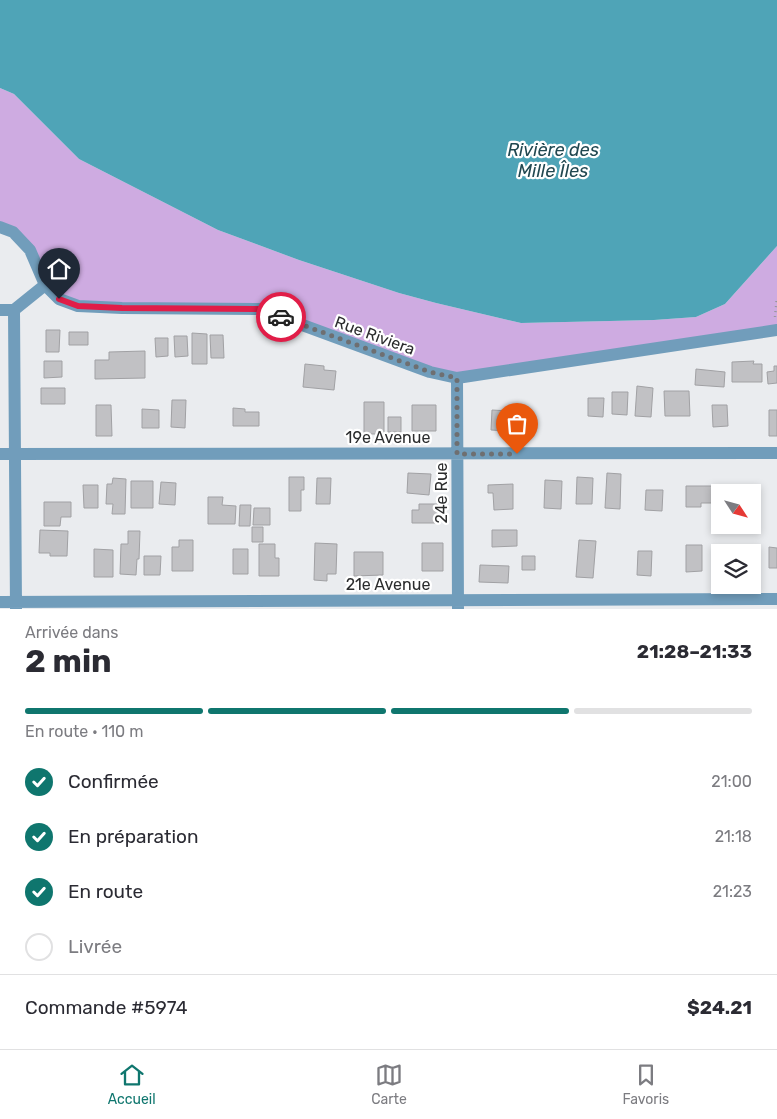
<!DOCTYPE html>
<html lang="fr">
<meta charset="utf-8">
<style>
:root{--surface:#fff;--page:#f2f2f3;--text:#2b2b33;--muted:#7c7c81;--line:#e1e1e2;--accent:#0f766e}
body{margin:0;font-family:Rubik,sans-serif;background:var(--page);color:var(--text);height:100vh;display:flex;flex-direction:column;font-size:19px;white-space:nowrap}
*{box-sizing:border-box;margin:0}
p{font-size:16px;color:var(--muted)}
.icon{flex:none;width:28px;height:28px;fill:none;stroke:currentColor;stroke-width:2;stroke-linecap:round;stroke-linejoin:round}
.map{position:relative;height:609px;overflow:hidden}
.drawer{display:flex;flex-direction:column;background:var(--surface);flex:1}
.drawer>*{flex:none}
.needle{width:32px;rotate:126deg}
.fabs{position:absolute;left:711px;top:484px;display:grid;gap:10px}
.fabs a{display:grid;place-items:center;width:50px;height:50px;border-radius:0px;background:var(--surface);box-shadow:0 2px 8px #0003;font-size:25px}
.pin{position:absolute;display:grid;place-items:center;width:42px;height:42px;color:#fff;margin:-51px -21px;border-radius:50% 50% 50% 0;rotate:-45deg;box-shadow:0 0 5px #0007}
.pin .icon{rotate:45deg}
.courier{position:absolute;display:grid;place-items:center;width:50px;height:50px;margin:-25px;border:4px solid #e11d48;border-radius:50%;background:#fff;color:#222;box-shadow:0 1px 6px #0007}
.headline em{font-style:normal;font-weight:700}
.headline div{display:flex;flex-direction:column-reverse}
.headline{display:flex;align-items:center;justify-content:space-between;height:85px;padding:0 25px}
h1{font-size:32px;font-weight:700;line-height:38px}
.bar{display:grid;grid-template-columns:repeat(4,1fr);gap:8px 5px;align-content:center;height:60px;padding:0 25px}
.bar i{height:6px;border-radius:4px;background:var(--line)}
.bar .selected{background:var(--accent)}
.bar p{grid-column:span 4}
.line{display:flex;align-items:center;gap:12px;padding:0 25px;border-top:1px solid var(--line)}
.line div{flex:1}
ol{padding:0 25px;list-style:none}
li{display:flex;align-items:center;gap:15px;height:55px}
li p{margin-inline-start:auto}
li .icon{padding:5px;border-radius:50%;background:var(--accent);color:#fff;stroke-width:4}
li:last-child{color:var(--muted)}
li i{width:28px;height:28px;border:2px solid var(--line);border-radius:50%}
.tab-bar{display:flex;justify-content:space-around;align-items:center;height:70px;border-top:1px solid var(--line);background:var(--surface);font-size:14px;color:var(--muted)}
.tab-bar a{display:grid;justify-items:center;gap:2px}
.tab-bar .selected{color:var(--accent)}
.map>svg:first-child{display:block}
.green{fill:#ceabe1}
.water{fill:#4fa4b7}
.building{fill:#c1c1c4;stroke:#a1a1a4}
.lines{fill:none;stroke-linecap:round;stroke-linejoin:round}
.path{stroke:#949597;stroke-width:2.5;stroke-dasharray:1 4;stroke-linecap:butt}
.minor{stroke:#719dbb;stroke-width:12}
.done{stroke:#6e6f71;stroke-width:5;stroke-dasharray:0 9}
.route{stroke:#e11d48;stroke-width:6}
.labels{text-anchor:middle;stroke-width:4.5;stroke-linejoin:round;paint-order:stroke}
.street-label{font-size:16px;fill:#2b2c2d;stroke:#fff}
.water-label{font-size:18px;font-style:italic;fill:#214851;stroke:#fff}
</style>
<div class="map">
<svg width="777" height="609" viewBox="0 0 777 609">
<rect width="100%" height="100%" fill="#eaecef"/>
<!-- green -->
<path class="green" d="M0 88 14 94 79 159 218 230 299 260 399 293 436 303 521 323 654 320 696 317 725 304 777 246V330L454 377 269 313 75 310 47 280 30 250 0 227Z"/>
<!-- water -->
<path class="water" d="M0 0H777V246L725 304 696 317 654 320 521 323 436 303 399 293 299 260 218 230 79 159 14 94 0 88Z"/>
<!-- building -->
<path class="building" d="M46 330H60L59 352H46Z
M69 332H88V345H69Z
M192 333 207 334V364H192Z
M210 335H223L224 358H211Z
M174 336H187L188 356 175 357Z
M155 338H168V356L156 357Z
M145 351V378L95 379V360H109V352Z
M44 361H62V377L44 378Z
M754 361 753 364H762V382H732V362Z
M305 364 324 366V370L336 371 334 390 303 387Z
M774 366H777V383L768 384 767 372 774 371Z
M696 369 725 372 724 387 695 385Z
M637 386 653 388 651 417 635 416Z
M41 388H65V404H41Z
M664 391H689L690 416H665Z
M612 392H628L627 415 612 414Z
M588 398H604L603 417 588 416Z
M172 400H186L185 428 171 427Z
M364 402H384V434H364Z
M96 405H111L112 436H96Z
M412 405H436V431H412Z
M712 405H727L728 426 713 427Z
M233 408 245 409V412H259V426H233Z
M142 409 159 410V428H142Z
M492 410 526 412 525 432 491 430Z
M769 410H777V436H769Z
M388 417H401V432H388Z
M408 473 431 474 429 495 407 493Z
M607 473 621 474 620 509 605 508Z
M289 477H304V490H301V511H289Z
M577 477 593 478 592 504H576Z
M113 478 126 479 125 514H112L113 504H106L107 484H112Z
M317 478H331L330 504H316Z
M545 480 562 481 561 509 544 508Z
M131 481H153V508H131Z
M161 482 176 483 175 505 159 504Z
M513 484V509L494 510 493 493H488V485Z
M83 485H98V508H84Z
M686 486H718L717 503H701V507H686Z
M646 490H663L662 511 645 510Z
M208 497H223L222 505 236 506 235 524H208Z
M44 502H71V517H61L60 526H44Z
M419 504H438V523H412V510H419Z
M240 505H251L250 526H239Z
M254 508H270V525H253Z
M252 527H263V542H252Z
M40 530 68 531 67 556H50V553H39Z
M492 530H517V546L492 547Z
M128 531H140L139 559H137L136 575 120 574 121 544H128Z
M179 540H193V571H172V547H179Z
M579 540 596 541 593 578 576 577Z
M315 543 337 544 336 574H327V581L314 580Z
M422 543H443V571H422Z
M259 544H275V558H279V576H259Z
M686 545H702V571L686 572Z
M769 547 777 548V568H769Z
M94 549 113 550V577H94Z
M233 549H248V574H233Z
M638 551H652L651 576 637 575Z
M354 552H383V575L354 576Z
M144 556H161L160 575H144Z
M522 556H535V570H522Z
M480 565 509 566 508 583 479 582Z"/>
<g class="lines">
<!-- path -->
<path class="path" d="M775 317 777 297"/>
<!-- minor -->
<path class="minor" d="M0 227 13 232 30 250 45 285 59 299 78 306 122 308 259 309 430 372 457 378 777 330
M0 310H14L45 285
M14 310 16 609
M457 378 458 608
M0 454 777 453
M0 602 777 599"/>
</g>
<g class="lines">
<!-- done -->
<path class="done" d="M281 317 430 372 457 378V454H517"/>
<!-- route -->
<path class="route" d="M59 299 78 306 122 308 259 309 281 317"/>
</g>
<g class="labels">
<!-- street labels -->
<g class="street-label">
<text transform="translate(375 335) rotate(20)" y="6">Rue Riviera</text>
<text x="388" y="443">19e Avenue</text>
<text transform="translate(441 493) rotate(-90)" y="6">24e Rue</text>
<text x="388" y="590">21e Avenue</text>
</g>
<!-- water labels -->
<g class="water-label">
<text x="553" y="156">Rivière des<tspan x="553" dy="21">Mille Îles</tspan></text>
</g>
</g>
</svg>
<div class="fabs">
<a><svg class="needle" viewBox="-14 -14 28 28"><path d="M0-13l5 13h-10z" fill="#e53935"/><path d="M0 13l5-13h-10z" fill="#7c7c81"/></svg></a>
<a><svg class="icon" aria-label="layers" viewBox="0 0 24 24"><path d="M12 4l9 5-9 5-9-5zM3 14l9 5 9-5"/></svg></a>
</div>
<div class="pin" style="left:517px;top:454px;background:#ea580c"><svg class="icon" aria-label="bag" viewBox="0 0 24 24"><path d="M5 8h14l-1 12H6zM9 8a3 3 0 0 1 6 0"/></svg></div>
<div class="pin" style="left:59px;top:299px;background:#1f2937"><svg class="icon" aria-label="home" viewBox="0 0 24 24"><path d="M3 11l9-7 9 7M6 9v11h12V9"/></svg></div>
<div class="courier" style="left:281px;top:317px"><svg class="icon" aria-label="car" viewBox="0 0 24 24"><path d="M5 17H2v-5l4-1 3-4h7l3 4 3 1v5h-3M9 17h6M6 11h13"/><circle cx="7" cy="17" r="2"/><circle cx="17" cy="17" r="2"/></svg></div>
</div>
<section class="drawer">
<div class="headline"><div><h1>2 min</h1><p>Arrivée dans</p></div><em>21:28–21:33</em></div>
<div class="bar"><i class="selected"></i><i class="selected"></i><i class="selected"></i><i></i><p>En route · 110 m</p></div>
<ol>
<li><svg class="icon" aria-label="check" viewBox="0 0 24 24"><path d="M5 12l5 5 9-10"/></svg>Confirmée<p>21:00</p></li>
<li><svg class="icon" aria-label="check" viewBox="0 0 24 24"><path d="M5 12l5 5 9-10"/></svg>En préparation<p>21:18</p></li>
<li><svg class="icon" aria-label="check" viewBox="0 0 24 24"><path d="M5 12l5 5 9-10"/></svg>En route<p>21:23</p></li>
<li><i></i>Livrée</li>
</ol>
<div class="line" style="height:65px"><div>Commande #5974</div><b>$24.21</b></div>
</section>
<nav class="tab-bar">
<a class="selected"><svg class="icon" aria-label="home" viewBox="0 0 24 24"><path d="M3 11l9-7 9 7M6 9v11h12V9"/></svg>Accueil</a>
<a><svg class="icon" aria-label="map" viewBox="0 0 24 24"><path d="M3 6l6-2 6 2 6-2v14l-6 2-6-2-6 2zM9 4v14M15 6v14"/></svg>Carte</a>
<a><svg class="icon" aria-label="saved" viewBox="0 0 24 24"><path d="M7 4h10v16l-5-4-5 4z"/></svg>Favoris</a>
</nav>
